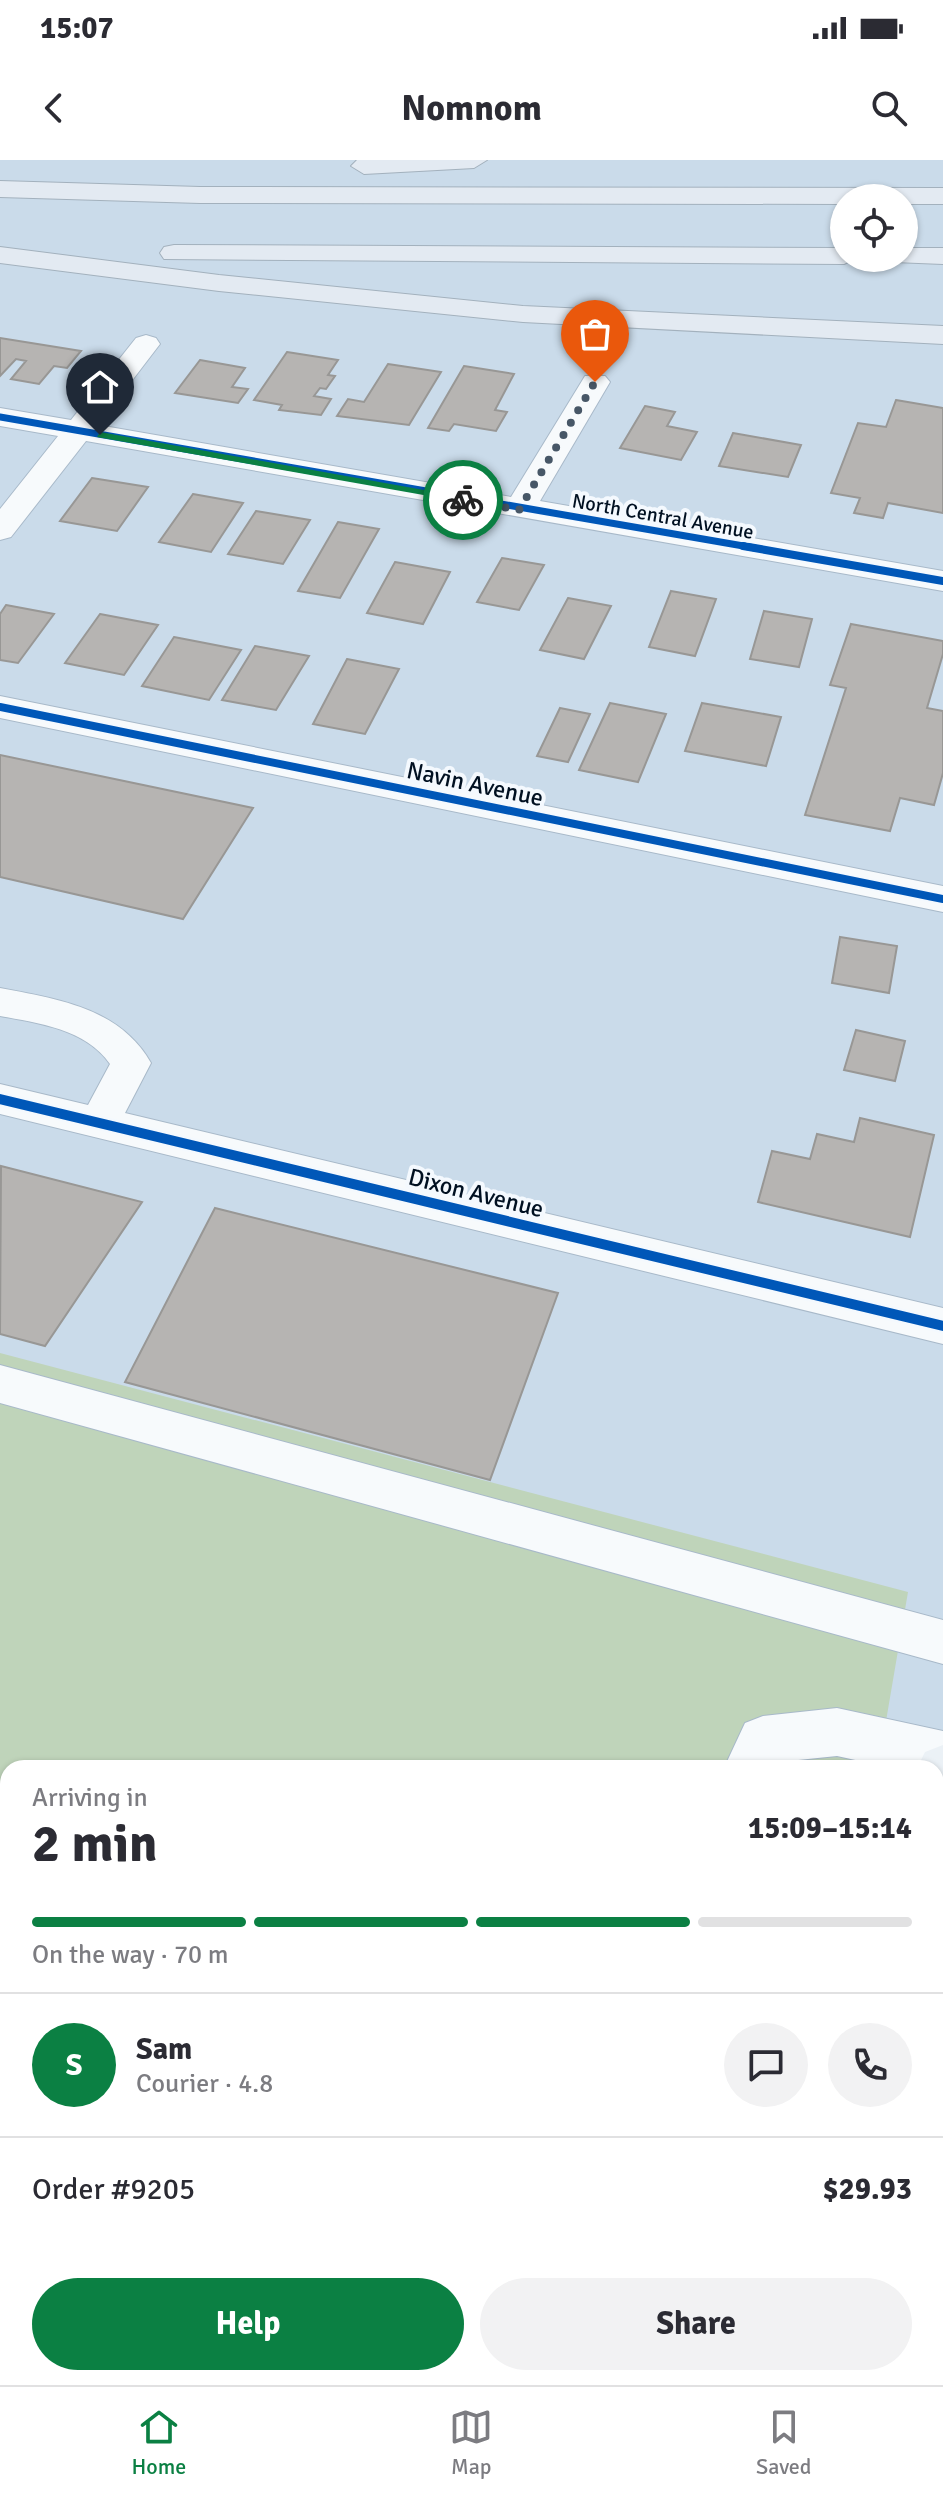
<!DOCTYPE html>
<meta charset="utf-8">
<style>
:root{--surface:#fff;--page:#f2f2f3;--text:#2b2b33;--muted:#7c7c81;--line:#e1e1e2;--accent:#0b8043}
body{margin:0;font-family:Signika,sans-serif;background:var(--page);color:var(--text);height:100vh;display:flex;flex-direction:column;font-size:30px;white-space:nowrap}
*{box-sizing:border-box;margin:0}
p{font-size:26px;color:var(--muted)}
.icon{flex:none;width:44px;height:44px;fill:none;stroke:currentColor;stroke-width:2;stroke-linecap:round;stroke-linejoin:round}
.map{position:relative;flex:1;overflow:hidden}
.sheet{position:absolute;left:0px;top:1600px;width:944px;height:626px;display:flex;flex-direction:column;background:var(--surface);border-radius:24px 24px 0 0;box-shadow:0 2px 6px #0004}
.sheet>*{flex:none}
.fabs{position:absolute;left:830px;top:24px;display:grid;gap:16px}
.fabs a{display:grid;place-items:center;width:88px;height:88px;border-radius:50%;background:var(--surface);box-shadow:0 2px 6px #0004;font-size:40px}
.pin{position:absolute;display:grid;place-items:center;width:68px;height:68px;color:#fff;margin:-82px -34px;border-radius:50% 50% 50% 0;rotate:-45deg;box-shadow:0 0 8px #0007}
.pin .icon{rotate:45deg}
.courier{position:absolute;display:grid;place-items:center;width:80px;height:80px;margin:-40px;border:6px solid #0b8043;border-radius:50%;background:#fff;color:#222;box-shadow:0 2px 10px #0007}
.summary em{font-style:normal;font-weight:700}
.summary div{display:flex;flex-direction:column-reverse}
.summary{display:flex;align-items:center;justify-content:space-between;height:136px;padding:0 32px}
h1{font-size:52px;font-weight:700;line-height:60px}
.bar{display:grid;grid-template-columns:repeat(4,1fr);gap:12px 8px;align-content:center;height:96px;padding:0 32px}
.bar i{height:10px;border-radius:6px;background:var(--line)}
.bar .selected{background:var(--accent)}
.bar p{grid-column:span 4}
.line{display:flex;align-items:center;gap:20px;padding:0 32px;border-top:2px solid var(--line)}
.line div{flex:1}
.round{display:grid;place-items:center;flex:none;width:84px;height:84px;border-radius:42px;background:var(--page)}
.cta{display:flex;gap:16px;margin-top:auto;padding:16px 32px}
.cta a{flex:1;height:92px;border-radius:48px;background:var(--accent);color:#fff;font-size:32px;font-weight:700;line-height:92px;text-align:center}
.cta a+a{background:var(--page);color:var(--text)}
.status{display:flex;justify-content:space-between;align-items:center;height:56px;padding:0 40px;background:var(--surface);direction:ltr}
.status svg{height:22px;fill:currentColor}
header{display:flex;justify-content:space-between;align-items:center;height:104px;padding:0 32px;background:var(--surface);font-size:36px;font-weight:700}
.dock{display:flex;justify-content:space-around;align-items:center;height:112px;border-top:2px solid var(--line);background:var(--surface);font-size:22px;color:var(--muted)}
.dock a{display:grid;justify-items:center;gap:4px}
.dock .selected{color:var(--accent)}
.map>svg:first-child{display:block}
.green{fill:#bfd4ba}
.building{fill:#b6b4b2;stroke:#989795;stroke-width:2}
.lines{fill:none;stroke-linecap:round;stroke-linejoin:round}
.minor-casing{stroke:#a8b9c9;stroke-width:2}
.major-casing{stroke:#a3b1bd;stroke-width:2}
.highway-casing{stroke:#a3b1bd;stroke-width:2}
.minor{fill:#f7fafc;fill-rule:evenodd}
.major{fill:#ebf1f6;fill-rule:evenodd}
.highway{fill:#e3eaf2;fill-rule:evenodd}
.cycleway-far2-casing{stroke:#f4f9fe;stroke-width:10}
.cycleway-far1-casing{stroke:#f4f9fe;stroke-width:12}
.cycleway-casing{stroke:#f4f9fe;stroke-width:15}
.cycleway-far2{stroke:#0057b8;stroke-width:7}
.cycleway-far1{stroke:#0057b8;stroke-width:8}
.cycleway{stroke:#0057b8;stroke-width:10}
.route{fill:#0b8043}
.done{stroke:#475767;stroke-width:8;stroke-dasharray:0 14.4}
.labels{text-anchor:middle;stroke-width:8;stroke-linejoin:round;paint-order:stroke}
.far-street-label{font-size:20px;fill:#001021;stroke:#f4f9fe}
.street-label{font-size:24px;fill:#001021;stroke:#f4f9fe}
</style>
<div class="status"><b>15:07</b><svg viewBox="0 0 49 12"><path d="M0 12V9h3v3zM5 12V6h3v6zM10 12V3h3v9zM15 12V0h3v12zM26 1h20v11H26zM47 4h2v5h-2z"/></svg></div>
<header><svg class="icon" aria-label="back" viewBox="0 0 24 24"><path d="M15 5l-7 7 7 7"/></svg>Nomnom<svg class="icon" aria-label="search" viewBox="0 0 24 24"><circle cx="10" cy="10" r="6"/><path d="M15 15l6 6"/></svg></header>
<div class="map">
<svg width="943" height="2225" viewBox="0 0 943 2225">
<rect width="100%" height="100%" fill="#cadbea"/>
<!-- green -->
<path class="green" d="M0 1193 908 1432 878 1608H8V2218H745L743 2225H0Z"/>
<!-- building -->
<path class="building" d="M0 178 81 191 67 208 54 206 39 224 11 219 26 201 16 199 0 216Z
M287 192 338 200 328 215 335 216 326 229 320 228 314 236 331 239 321 255 279 250 282 245 254 240Z
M200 200 245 208 232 227 248 229 238 243 175 233Z
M388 204 441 212 409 265 337 256 348 239 364 242Z
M464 206 514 214 495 250 507 252 496 271 454 264 449 271 428 268Z
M896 240 943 248V353L888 343 883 358 854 353 860 338 831 333 858 263 886 267Z
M645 246 675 252 667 266 697 272 681 300 620 288Z
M733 273 801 285 788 317 719 306Z
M92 318 148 327 117 371 60 361Z
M193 334 243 343 211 392 159 382Z
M256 351 310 360 283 404 228 394Z
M338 362 379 369 340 438 298 431Z
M502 398 544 405 519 450 477 442Z
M395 402 450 412 423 464 367 453Z
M671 431 716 439 695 496 649 487Z
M568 438 611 446 584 499 540 490Z
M6 445 54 454 18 503 0 500V454Z
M764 451 812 459 799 507 750 499Z
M100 454 158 465 124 515 65 503Z
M851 464 943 481V494L927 548 943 551V613L934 645 900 638 890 671 805 655 846 528 830 525Z
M174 477 241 490 209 540 142 526Z
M255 486 309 496 276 550 222 540Z
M347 499 399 509 365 574 313 564Z
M610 543 666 554 638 622 579 610Z
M702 543 781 557 766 606 685 591Z
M560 548 590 554 568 602 537 596Z
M0 595 253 648 183 759 0 717Z
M840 777 897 786 889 833 832 823Z
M856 870 905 881 895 921 844 910Z
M860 958 934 975 910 1077 758 1042 772 991 810 999 817 974 854 982Z
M1 1006 142 1042 45 1186 0 1174Z
M215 1048 558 1133 490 1320 125 1222Z"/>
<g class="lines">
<!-- minor casing -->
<g class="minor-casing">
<path id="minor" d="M146 175 156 178 160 184 98 265 511 337 585 216H605L610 222 540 341 943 411V431L86 281 11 377 0 380V349L58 276 0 266V248L71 260 136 178Z
M0 536 943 726V752L0 558Z
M0 828C58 839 120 848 151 903L125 953 943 1148V1184L0 954V924L88 945 110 904C86 869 38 863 0 856Z
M0 1205 943 1460V1504L0 1243Z
M837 1548 943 1571V1619L936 1618V1608H892L837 1596 779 1602 776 1608H724L745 1563 763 1556Z
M936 1752 943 1754V1808L936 1806Z
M541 2218H603L601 2225H539Z"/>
</g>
<!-- major casing -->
<g class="major-casing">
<path id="major" d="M943 1585V1667L936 1670V1608H917L925 1592Z
M799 2218H861L860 2225H798Z"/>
</g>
<!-- highway casing -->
<g class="highway-casing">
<path id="highway" d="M357 0H487L474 8 364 14 351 6Z
M0 21 200 27 943 28V44H904V38H844V44L200 43 0 37Z
M174 85 844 88V98H856L844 104 164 99 160 93 164 87Z
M0 87 219 115 523 146 943 166V184L523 162 219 131 0 103Z
M904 88H943V104L894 102 892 98H904Z"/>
</g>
<!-- minor -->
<use href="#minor" class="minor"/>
<!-- major -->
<use href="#major" class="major"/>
<!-- highway -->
<use href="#highway" class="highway"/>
<!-- cycleway-far2 casing -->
<g class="cycleway-far2-casing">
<path id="cycleway-far2" d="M0 257 755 388"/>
</g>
<!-- cycleway-far1 casing -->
<g class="cycleway-far1-casing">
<path id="cycleway-far1" d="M743 386 943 421
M0 547 943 739"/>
</g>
<!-- cycleway casing -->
<g class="cycleway-casing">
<path id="cycleway" d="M0 939 943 1166"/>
</g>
<!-- cycleway-far2 -->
<use href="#cycleway-far2" class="cycleway-far2"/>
<!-- cycleway-far1 -->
<use href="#cycleway-far1" class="cycleway-far1"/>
<!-- cycleway -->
<use href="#cycleway" class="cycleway"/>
</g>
<!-- route -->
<path class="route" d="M100 272 463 337 467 340 463 342 97 277Z"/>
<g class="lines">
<!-- done -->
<path class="done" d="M463 340 519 350 595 222"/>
</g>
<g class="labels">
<!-- far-street labels -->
<g class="far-street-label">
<text transform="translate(663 356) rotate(10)" y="7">North Central Avenue</text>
</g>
<!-- street labels -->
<g class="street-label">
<text transform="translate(475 624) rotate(12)" y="8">Navin Avenue</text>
<text transform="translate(476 1033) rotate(14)" y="8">Dixon Avenue</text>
</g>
</g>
</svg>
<div class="fabs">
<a><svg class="icon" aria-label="locate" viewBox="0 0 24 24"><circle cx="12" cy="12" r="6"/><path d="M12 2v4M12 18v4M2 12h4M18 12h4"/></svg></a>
</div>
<div class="pin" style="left:595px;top:222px;background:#ea580c"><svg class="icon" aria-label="bag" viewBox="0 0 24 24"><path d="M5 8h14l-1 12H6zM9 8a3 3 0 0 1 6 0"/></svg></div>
<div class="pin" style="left:100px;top:275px;background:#1f2937"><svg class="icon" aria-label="home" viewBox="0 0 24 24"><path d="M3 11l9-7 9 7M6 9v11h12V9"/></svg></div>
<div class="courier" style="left:463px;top:340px"><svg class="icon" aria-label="bike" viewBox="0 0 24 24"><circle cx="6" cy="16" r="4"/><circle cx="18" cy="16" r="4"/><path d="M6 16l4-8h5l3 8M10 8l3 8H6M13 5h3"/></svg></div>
<section class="sheet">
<div class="summary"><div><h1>2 min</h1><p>Arriving in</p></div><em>15:09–15:14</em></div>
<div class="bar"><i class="selected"></i><i class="selected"></i><i class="selected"></i><i></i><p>On the way · 70 m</p></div>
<div class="line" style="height:144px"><b class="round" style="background:var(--accent);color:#fff">S</b><div><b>Sam</b><p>Courier · 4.8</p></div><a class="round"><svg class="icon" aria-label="chat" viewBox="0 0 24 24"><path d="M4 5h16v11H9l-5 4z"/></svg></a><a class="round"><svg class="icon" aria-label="phone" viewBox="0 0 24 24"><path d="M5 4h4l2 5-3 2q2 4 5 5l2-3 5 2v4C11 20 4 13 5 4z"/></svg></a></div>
<div class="line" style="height:104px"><div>Order #9205</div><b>$29.93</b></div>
<div class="cta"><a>Help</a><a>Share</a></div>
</section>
</div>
<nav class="dock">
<a class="selected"><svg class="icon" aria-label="home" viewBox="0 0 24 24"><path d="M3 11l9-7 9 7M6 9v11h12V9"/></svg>Home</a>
<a><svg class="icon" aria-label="map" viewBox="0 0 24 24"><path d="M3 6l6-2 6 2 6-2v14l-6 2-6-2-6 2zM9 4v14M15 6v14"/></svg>Map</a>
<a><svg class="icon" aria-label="saved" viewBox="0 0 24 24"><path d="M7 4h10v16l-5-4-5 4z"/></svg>Saved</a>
</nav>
